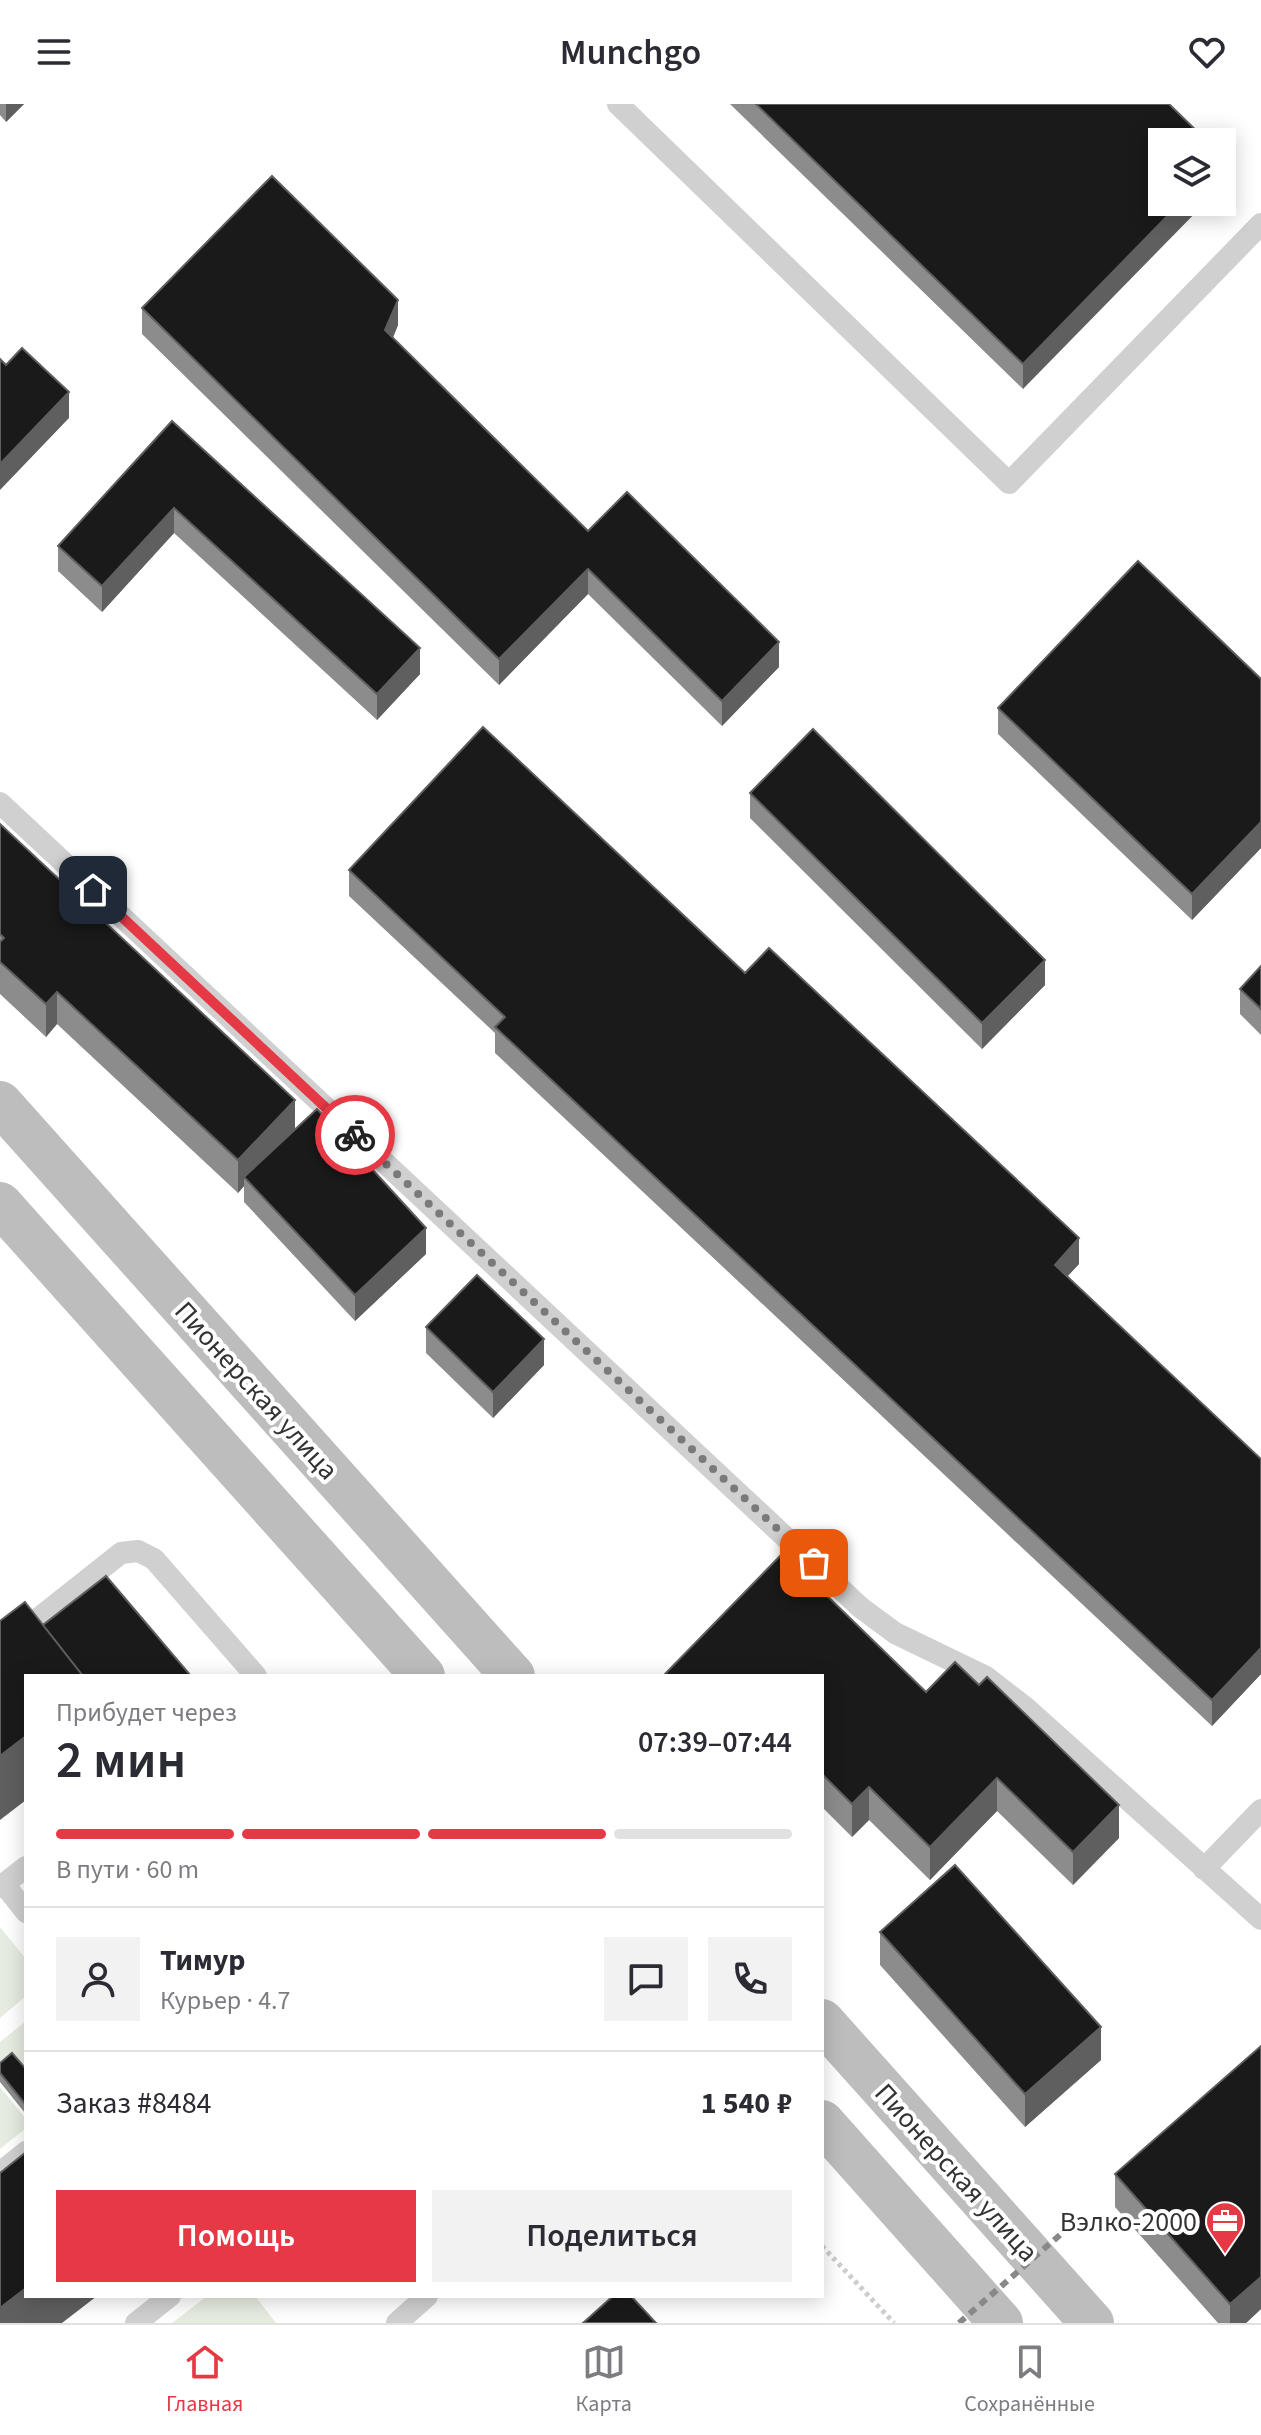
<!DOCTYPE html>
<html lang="ru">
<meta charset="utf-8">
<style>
:root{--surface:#fff;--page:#f2f2f3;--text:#2b2b33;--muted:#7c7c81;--line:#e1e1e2;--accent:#e63946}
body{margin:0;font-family:"Source Sans 3",sans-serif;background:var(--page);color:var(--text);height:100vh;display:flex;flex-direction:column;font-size:30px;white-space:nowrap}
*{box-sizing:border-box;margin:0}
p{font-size:26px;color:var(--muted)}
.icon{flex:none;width:44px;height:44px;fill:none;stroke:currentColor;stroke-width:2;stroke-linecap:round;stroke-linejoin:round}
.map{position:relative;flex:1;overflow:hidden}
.side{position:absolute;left:24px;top:1570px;width:800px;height:624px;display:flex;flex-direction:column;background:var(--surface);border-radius:0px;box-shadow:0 4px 20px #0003}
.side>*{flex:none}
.controls{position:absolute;left:1148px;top:24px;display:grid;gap:16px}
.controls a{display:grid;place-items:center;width:88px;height:88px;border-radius:0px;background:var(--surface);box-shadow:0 4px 20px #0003;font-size:40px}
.pin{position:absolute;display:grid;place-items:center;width:68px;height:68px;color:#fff;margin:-34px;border-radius:16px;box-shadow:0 4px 12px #0006}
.courier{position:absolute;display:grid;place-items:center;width:80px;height:80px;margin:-40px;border:6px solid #e63946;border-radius:50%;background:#fff;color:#222;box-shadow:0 2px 10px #0007}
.summary em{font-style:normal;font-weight:600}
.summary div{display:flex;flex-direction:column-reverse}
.summary{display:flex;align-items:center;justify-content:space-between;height:136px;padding:0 32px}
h1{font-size:52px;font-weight:600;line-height:60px}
.bar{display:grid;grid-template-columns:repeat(4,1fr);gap:12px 8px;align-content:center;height:96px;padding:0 32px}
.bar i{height:10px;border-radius:6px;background:var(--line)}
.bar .current{background:var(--accent)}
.bar p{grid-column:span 4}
.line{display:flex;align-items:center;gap:20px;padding:0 32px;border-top:2px solid var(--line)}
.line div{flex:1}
.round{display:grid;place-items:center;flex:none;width:84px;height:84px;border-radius:0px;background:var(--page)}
.primary-button{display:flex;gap:16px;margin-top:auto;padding:16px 32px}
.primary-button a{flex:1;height:92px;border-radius:0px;background:var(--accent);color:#fff;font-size:32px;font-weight:600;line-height:92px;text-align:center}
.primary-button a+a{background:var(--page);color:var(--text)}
header{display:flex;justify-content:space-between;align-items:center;height:104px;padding:0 32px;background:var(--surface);font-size:36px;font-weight:600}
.tab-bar{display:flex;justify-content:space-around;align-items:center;height:112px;border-top:2px solid var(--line);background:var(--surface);font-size:22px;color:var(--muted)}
.tab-bar a{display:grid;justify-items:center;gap:4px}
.tab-bar .current{color:var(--accent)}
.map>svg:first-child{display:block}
.green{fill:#e6ecdf}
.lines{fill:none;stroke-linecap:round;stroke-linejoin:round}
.path{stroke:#cdcdcd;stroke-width:5;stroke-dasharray:4 4;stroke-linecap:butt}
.service{stroke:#d0d0d0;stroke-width:22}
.secondary{stroke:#bdbdbd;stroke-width:44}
.rail{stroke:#888;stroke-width:6;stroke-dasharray:8 6;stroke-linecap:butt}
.wall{fill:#8c8c8c}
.shaded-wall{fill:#5f5f5f}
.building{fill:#1a1a1a;stroke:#5f5f5f;stroke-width:2}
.done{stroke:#7a7a7a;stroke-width:8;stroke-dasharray:0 14.4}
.route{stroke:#e63946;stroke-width:10}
.labels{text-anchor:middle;stroke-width:8;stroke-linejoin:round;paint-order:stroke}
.street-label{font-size:28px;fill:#333;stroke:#fff}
.poi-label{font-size:28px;fill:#333;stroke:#fff;text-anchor:end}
</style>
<header><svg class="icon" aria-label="menu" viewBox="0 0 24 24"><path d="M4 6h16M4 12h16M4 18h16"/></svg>Munchgo<svg class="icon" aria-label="heart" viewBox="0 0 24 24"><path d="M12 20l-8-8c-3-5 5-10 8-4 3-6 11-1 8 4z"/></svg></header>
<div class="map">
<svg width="1261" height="2219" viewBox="0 0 1261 2219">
<rect width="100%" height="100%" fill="#fff"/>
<!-- green -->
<path class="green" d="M0 1823 26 1855V1892L0 1914Z
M26 1917V1968L0 1964V1938Z
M0 1983 26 2015V2024L0 2045Z
M207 2192H255L276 2219H172Z"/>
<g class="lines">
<!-- path -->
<path class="path" d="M822 2142 894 2219"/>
<!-- service -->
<path class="service" d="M618 0 1009 379 1261 120
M0 699 860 1503 895 1529 986 1573 1026 1604 1261 1815
M0 1545 121 1449 138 1447 154 1455 256 1572
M1204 1765 1261 1706
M4 1780 26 1763
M0 1783 4 1780 26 1808
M0 2069 26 2048
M136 2219 170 2192
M397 2219 427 2192"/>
<!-- secondary -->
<path class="secondary" d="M0 999 513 1572
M0 1100 423 1572
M822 1917 1092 2219
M822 2018 1001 2219"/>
<!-- rail -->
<path class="rail" d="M959 2219 1069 2123"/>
</g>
<!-- wall -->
<path class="wall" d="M0 0H24L6 18 0 11Z
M730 0H1169L1023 285Z
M142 204 398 221 393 234 588 427 779 563 722 622 588 490 499 581 142 230Z
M172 317 420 570 377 616 174 429 102 508 58 467V442Z
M1261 575V744L1192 816 998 630V604Z
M750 689 1045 881 982 945 750 714Z
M0 720 295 1026 426 1150 355 1217 244 1098V1082L238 1089 57 920 46 933 0 890Z
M349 766 745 869 1079 1160 1067 1172 1261 1355V1570L1212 1622 495 949V929L349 792Z
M1261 862V931L1240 910V885Z
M426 1223 544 1261 493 1314 426 1249Z
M822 1572 926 1588 1119 1734 1073 1781 997 1707 930 1776 869 1716 852 1733 822 1703Z
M880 1828 1101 1956 1025 2023 880 1861Z
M1261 1942V2205L1246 2219H1218L1115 2103V2070Z
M0 1959 26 1965 25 2009 0 1978Z"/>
<!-- shaded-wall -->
<path class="shaded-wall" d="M6 0H24L6 18Z
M1224 54V79L1222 82V56Z
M1181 98H1206L1023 285V260Z
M398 196V221L385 252V226Z
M69 288V314L0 386V360Z
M174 404V429L102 508V482Z
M588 465V490L499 581V555Z
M779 538V563L722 622V597Z
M420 544V570L377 616V590Z
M1261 718V744L1192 816V790Z
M1045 856V881L982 945V919Z
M57 888V920L46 933V900Z
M295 996V1028L244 1073V1082L238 1089V1056Z
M426 1124V1150L355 1217V1191Z
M1079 1134V1160L1055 1186V1161Z
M544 1235V1261L493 1314V1288Z
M1261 1544V1570L1212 1622V1596Z
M26 1632V1696L0 1716V1652Z
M997 1674V1707L930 1776V1743Z
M869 1683V1716L852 1733V1700Z
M1119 1701V1734L1073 1781V1748Z
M1101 1923V1956L1025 2023V1990Z
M1261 2173V2205L1246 2219H1230V2200Z
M26 2184V2192H97L62 2219H0V2204Z"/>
<!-- building -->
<path class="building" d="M756 0H1169L1208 38H1162V98H1181L1023 260Z
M272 72 398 196 385 226 588 427 627 388 779 538 722 597 588 465 499 555 142 204Z
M22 244 69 288 0 360V255L6 261Z
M172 317 420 544 377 590 174 404 102 482 58 442Z
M1138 457 1261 575V718L1192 790 998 604Z
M483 623 745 869 769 844 1079 1134 1055 1161 1261 1355V1544L1212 1596 495 923 505 913 349 766Z
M813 625 1045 856 982 919 750 689Z
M0 720 295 996 238 1056 57 888 46 900 0 858V838L4 834 0 830Z
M1261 862V905L1240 885Z
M317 1005 426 1124 355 1191 244 1073Z
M477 1171 544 1235 493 1288 426 1223Z
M783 1449 926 1588 955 1558 979 1581 987 1573 1119 1701 1073 1748 997 1674 930 1743 869 1683 852 1700 822 1670V1572H663Z
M106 1472 191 1572H83L43 1521Z
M25 1498 83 1572H26V1632L0 1652V1517Z
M955 1761 1101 1923 1025 1990 880 1828Z
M1261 1942V2173L1230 2200 1115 2070Z
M12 1949 26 1965 25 2000 0 1969V1959Z
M26 2048V2184L0 2204V2069Z
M613 2192H631L656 2219H583Z"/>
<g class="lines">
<!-- done -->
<path class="done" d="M355 1031 814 1459"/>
<!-- route -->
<path class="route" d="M93 786 355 1031"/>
</g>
<!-- icons -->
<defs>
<g id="office-pin" transform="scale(2)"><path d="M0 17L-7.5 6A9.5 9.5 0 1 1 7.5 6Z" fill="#e63946" stroke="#fff"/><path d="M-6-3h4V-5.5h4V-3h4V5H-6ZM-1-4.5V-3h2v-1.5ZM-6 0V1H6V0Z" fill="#fff"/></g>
</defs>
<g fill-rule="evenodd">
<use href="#office-pin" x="1225" y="2117"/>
</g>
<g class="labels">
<!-- street labels -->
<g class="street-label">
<text transform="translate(257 1286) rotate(48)" y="10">Пионерская улица</text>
<text transform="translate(957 2068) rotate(48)" y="10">Пионерская улица</text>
</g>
<!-- poi labels -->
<g class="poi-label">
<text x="1197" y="2127">Вэлко-2000</text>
</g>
</g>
</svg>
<div class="controls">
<a><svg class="icon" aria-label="layers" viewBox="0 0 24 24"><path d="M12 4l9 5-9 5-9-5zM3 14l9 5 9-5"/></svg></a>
</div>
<div class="pin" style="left:814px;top:1459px;background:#ea580c"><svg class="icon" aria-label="bag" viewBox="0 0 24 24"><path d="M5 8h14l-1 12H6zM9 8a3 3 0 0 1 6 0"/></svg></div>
<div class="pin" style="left:93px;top:786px;background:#1f2937"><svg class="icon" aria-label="home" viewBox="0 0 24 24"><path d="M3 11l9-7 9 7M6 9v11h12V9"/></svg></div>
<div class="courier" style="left:355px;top:1031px"><svg class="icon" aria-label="bike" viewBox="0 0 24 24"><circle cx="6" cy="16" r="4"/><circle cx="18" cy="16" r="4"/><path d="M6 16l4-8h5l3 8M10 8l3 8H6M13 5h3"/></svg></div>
<section class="side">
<div class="summary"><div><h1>2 мин</h1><p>Прибудет через</p></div><em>07:39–07:44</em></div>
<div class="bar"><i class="current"></i><i class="current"></i><i class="current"></i><i></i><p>В пути · 60 m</p></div>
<div class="line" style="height:144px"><a class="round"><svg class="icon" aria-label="person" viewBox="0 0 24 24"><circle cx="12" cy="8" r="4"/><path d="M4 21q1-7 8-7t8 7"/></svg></a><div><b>Тимур</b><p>Курьер · 4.7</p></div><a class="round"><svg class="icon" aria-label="chat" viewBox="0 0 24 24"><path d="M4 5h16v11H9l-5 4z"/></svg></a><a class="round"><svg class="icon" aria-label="phone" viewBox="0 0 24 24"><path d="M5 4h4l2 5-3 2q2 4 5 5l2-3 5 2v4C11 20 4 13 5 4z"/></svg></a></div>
<div class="line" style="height:104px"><div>Заказ #8484</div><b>1 540 ₽</b></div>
<div class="primary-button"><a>Помощь</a><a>Поделиться</a></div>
</section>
</div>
<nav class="tab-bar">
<a class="current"><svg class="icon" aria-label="home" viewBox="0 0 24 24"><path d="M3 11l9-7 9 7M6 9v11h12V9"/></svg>Главная</a>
<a><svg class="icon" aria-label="map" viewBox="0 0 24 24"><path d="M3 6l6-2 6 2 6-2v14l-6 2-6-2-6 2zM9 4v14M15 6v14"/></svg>Карта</a>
<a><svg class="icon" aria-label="saved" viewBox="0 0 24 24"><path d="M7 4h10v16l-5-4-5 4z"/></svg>Сохранённые</a>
</nav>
